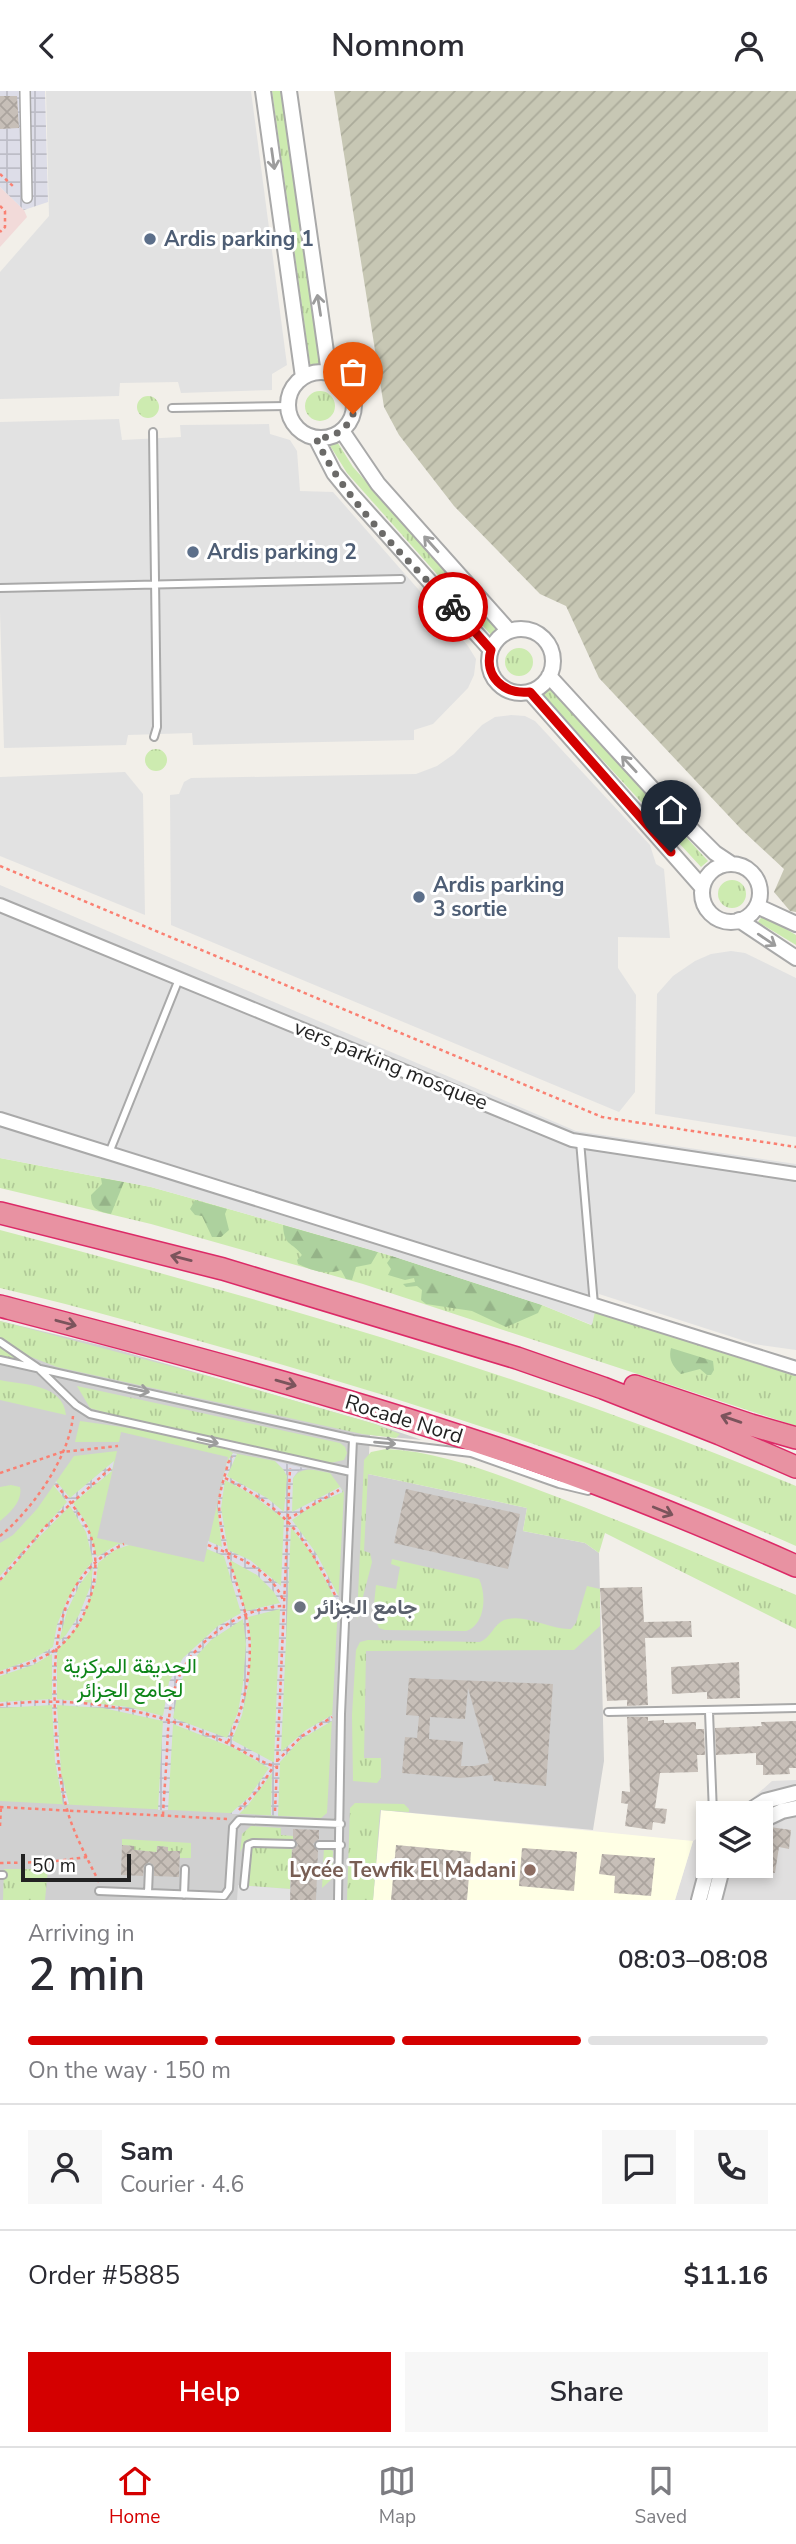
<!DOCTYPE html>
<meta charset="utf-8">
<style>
:root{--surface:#fff;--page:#f7f7f7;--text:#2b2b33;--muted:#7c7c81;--line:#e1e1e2;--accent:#d40000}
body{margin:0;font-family:"Nunito Sans",Vazirmatn,sans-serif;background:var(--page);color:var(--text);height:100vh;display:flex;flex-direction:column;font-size:26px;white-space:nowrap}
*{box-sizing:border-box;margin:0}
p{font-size:23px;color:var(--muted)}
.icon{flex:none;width:38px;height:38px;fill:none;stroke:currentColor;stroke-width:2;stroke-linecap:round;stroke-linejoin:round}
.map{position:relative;height:1809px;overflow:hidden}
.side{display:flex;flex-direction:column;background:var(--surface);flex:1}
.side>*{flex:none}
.fabs{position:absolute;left:696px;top:1710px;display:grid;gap:14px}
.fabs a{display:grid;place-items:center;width:77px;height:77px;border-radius:0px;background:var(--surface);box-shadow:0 4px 10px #0003;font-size:35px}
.scale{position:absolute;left:21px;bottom:18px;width:110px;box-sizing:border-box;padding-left:7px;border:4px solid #222;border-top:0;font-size:19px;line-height:24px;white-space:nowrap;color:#222;-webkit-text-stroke:5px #fff;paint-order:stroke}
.pin{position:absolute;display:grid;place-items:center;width:60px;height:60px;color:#fff;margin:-72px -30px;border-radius:50% 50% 50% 0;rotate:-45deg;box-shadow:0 0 7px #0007}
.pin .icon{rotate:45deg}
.courier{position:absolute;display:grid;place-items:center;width:70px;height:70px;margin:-35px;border:5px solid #d40000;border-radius:50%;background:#fff;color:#222;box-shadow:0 2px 9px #0007}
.overview em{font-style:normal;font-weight:600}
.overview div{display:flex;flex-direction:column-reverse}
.overview{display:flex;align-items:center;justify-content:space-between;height:119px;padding:0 28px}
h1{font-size:46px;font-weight:600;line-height:52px}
.bar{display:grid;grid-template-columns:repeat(4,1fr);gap:10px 7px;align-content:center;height:84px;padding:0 28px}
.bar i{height:9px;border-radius:5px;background:var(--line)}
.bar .current{background:var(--accent)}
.bar p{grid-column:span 4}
.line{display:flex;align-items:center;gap:18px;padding:0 28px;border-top:2px solid var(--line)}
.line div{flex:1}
.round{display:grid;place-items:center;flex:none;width:74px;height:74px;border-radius:0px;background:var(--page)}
.primary-button{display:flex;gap:14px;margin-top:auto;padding:14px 28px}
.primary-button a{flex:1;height:80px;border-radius:0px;background:var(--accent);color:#fff;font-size:28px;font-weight:600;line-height:80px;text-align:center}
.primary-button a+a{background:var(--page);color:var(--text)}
header{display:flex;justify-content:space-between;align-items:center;height:91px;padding:0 28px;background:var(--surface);font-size:32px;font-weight:600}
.dock{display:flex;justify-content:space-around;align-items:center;height:98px;border-top:2px solid var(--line);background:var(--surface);font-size:19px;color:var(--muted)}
.dock a{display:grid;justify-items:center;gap:4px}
.dock .current{color:var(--accent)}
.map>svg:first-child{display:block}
.residential{fill:#e0dfdf}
.commercial{fill:#f2dad9}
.education{fill:#ffffe5}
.religious{fill:#d0d0d0}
.construction{fill:url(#construction-furrows)}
.grass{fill:url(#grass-tufts)}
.forest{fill:url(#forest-firs)}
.garden{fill:#cdebb0}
.parking{fill:#e2e2e2}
.plaza{fill:url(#plaza-grid);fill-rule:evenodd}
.building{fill:url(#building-cross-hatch);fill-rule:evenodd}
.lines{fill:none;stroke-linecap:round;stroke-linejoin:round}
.service-casing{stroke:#a9a9a9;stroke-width:10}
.pedestrian-casing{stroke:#a9a9a9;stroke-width:12}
.minor-casing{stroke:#a9a9a9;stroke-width:16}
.tertiary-casing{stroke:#a9a9a9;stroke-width:18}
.motorway-casing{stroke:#dc2a67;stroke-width:24}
.path{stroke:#fa8072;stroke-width:2.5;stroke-dasharray:3.5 3.5;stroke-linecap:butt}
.service{stroke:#fff;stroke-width:6}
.pedestrian{stroke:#fff;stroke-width:9}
.minor{stroke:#fff;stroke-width:12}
.tertiary{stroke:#fff;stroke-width:14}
.motorway{stroke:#e892a2;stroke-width:21}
.oneway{stroke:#9c9c9c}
.oneway2{stroke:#7b545c}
.done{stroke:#6b6a68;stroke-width:7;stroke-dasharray:0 12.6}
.route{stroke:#d40000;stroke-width:9}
.service-dot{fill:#5c6f8a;stroke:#fff;stroke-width:2.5}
.worship-dot{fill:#6b7280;stroke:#fff;stroke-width:2.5}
.education-dot{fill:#8d6e63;stroke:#fff;stroke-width:2.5}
.labels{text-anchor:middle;stroke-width:6;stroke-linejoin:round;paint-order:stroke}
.service-label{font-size:21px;font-weight:bold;fill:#4e5e75;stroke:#fff;text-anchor:start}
.street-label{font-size:21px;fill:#222;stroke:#fff}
.worship-label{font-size:21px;font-weight:bold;fill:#5b616d;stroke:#fff;text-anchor:start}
.park-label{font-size:21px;fill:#0c8416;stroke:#fff}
.education-label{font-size:21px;font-weight:bold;fill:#785e54;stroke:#fff;text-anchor:end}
</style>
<header><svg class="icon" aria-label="back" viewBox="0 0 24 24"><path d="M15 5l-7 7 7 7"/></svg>Nomnom<svg class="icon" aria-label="person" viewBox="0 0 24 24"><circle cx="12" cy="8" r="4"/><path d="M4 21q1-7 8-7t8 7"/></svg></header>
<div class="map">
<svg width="796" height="1809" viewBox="0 0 796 1809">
<defs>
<pattern id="construction-furrows" width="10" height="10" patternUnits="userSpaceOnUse" patternTransform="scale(1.75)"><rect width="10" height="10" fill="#c7c7b4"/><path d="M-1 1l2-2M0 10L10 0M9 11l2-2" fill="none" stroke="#abab9a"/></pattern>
<pattern id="grass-tufts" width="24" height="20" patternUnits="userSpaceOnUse" patternTransform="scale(1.75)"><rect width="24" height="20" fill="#cdebb0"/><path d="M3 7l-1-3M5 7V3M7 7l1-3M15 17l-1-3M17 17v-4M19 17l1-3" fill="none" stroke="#b0c997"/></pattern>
<pattern id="forest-firs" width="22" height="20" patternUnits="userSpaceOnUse" patternTransform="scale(1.75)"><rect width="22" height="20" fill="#add19e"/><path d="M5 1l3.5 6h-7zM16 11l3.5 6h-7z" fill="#95b388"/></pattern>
<pattern id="plaza-grid" width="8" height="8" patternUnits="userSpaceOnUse" patternTransform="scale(1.75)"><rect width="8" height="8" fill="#dddde8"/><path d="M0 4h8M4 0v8" fill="none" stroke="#bdbdc7"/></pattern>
<pattern id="building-cross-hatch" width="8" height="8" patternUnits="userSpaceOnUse" patternTransform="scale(1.75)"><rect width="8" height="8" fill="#c7bfb8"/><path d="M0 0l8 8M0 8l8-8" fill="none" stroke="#aba49e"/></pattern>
</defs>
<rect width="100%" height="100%" fill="#f2efe9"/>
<!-- residential -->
<path class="residential" d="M796 1689V1809H675L693 1750 709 1740V1774H761V1722H736L772 1690Z"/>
<!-- commercial -->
<path class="commercial" d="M0 96 24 119 27 126 0 156Z"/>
<!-- education -->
<path class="education" d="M380 1719 693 1750 675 1809H373Z"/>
<!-- religious -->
<path class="religious" d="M0 1230 108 1256 375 1333 422 1349 370 1344 368 1383 527 1417 523 1440 585 1452 599 1462 604 1670 593 1739 381 1719 373 1809H0Z"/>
<!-- construction -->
<path class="construction" d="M334 0H796V821L790 820 774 801 784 778 741 738 599 587 566 515 540 503 454 415 399 344 384 316Z"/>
<!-- grass -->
<path class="grass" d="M272 0H282L320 273 310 274Z
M305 315a15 15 0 1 1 30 0a15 15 0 1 1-30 0Z
M137 316a11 11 0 1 1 22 0a11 11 0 1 1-22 0Z
M336 349 353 376 498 538 491 544 347 382 329 353Z
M505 571a14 14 0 1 1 28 0a14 14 0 1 1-28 0Z
M548 596 708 770 701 776 541 602Z
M145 669a11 11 0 1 1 22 0a11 11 0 1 1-22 0Z
M718 803a14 14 0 1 1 28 0a14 14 0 1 1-28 0Z
M763 824 796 844V854L758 831Z
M0 1067 151 1096 201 1110 392 1165 542 1214 591 1234 594 1221 796 1285V1335L363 1193 151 1133 0 1097Z
M0 1139C271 1210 537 1287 796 1395V1455C621 1378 439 1319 256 1266 171 1242 86 1217 0 1197Z
M0 1230 219 1288 375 1333 400 1343 396 1347 362 1343 57 1276 13 1259 38 1277 0 1269Z
M0 1289C24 1294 63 1293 66 1324L0 1309Z
M77 1295 340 1352 345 1356 347 1362 344 1369 330 1372 110 1323 90 1317Z
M386 1358C437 1360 488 1380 536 1398 623 1430 708 1467 794 1503L796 1504V1538L605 1442 599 1462 585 1452 523 1440 527 1417 368 1383 364 1460 370 1462 372 1471 357 1529 364 1369 371 1361Z
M392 1468 479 1488C487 1504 485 1534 466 1540L385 1539 379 1537 373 1523 376 1494 396 1498 400 1476 391 1473Z
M587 1495 600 1498V1535L574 1559 366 1560 364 1667H381V1687L377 1692 353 1690 352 1624 356 1559 360 1551 368 1549 480 1551C491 1547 493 1534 504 1529 526 1522 549 1539 571 1538L576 1532Z
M355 1712 404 1713 409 1718V1721L380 1719 373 1809H347L350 1717Z
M251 1735 281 1737V1744L293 1745V1751C274 1750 250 1742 240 1761L242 1743Z
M122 1748 191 1752V1767H180V1760H168V1756L157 1755 156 1767 145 1766V1760L134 1759 133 1755 122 1754Z
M258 1755 292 1757 290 1798 248 1795 251 1759 253 1756Z
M324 1756 333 1760 332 1788 322 1797Z
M4 1778H48L45 1809H3Z"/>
<!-- forest -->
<path class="forest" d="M101 1087 124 1091 111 1123C98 1120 91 1119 91 1104L102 1093Z
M195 1109 227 1118 225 1123 229 1139 221 1146H212L202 1125 195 1124 190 1118Z
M283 1134 378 1161 371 1173 356 1176 352 1189 346 1188 341 1179C327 1184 312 1180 298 1173L297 1169 302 1164C291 1150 284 1155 283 1134Z
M392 1165 542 1214 538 1222 506 1236 472 1220 426 1213 421 1209 422 1199 417 1195 406 1196 403 1193 415 1191 414 1187 405 1189 388 1184 391 1178 387 1172Z
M671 1257 713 1270 714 1279 711 1284H707L700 1278 681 1283C673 1276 668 1268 671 1257Z"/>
<!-- garden -->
<path class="garden" d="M80 1330 136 1338 225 1357 233 1362 275 1370 293 1387C303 1374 316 1380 330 1382L344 1401 327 1722 321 1727 0 1710V1452L13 1444 37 1418 74 1365 117 1360 97 1447 204 1471 228 1366 121 1341 119 1351H75Z
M11 1394 20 1396C23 1410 10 1422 0 1430V1396Z"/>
<!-- parking -->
<path class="parking" d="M46 0H251L287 274 272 283V299L181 302 178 291 120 292 119 305 0 308V181L49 125Z
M119 328 122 349 181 346 180 334 269 333 270 343 290 349 297 360 300 400 333 401 468 555 476 568 474 584 468 597 433 633 414 639V649L193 654 192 642 128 644 126 654 4 657 0 521V331Z
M511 624 525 625 535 630 650 754 656 773 664 778 670 847 618 846V877L636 904 635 1001 619 1021 171 834 170 704 179 703 184 691 191 687 416 683 437 675 454 663 482 634 495 626Z
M125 681 143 703 145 824 0 765V686Z
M0 794 576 1040 796 1073V1259L754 1253 599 1203 592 1234 542 1214 392 1165 201 1110 151 1096 0 1067Z
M731 860 745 862 796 887V1046L655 1023 657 903 673 885 695 870 711 863Z
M238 1794 290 1798V1809H237Z"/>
<!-- plaza -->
<path class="plaza" d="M0 0H45L48 111 24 119 0 96Z
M233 1362 237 1363 227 1385 267 1407 284 1421 287 1385 283 1378 275 1370 308 1378 298 1380 293 1387 292 1421 340 1396 343 1401 315 1413 292 1429 316 1462 339 1506 338 1514 313 1465 291 1436 281 1661 306 1639 332 1624V1630L301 1648 280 1671 278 1725 271 1724 272 1682 248 1714 239 1723H230L249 1706 269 1677 234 1657 173 1633 168 1719H158L163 1630 103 1617 57 1614 61 1681 69 1713H63L55 1670 52 1614 0 1617V1611L52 1608V1563L33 1574 0 1585V1580L33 1568 53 1556 57 1534 67 1509 82 1483 93 1470 86 1441 70 1415 38 1447 0 1491V1485L67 1411 54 1395 56 1390 70 1407 114 1370 112 1380 73 1412 87 1433 97 1466 118 1453 129 1454 115 1459 98 1472 96 1492 81 1531 57 1560V1608L128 1616 163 1625 169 1591 183 1567 218 1535 241 1522 224 1465 207 1458 208 1450 222 1456 217 1415 227 1371ZM225 1389 251 1403 284 1428 281 1495 250 1469 228 1459 221 1417ZM230 1469 257 1484 274 1501 280 1512 246 1520ZM93 1476 91 1494 79 1524 66 1544 59 1550 67 1520 80 1493ZM280 1518 274 1671H273L232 1649 242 1624 249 1590 251 1552 248 1526ZM243 1528 246 1553 243 1593 238 1621 227 1647 173 1627 179 1594 191 1571 211 1549Z"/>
<!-- building -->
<path class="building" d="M0 5H17L19 37 0 38Z
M406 1398 520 1423 508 1478 394 1452Z
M642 1496 644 1531 691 1530 692 1546 645 1547 648 1614 627 1615V1609L607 1610 600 1497Z
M739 1571 740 1607 707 1608V1601L672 1603 671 1576Z
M409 1587 553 1593 546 1695 494 1690 492 1684 460 1687 402 1682 405 1646 417 1647 419 1625 406 1624ZM468 1597 489 1672 474 1675H461L463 1651 429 1648 430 1626 465 1628Z
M627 1626H648V1630L664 1629V1632L696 1631V1638H704L705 1664H697L698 1681 660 1682 655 1717 667 1718 665 1733 653 1731 652 1739 625 1735 628 1713 621 1712 622 1700 630 1701Z
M796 1630V1677H789L790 1683 763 1684V1674H756V1662L716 1664 715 1637 762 1635 761 1631Z
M770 1736 791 1739 789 1758 779 1756 775 1782 761 1780V1752H763L766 1739Z
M293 1738 319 1739V1748L313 1753 318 1760 316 1809H290L292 1759 298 1754 293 1747Z
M122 1754 134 1755V1759L157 1761V1755L168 1756V1760H180L179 1786 154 1785V1775L149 1771 144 1775 143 1785 121 1784Z
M396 1754 471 1761 467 1809H391Z
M522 1757 577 1761 574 1800 519 1795Z
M602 1763 655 1767 651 1805 614 1802 615 1785 599 1783Z"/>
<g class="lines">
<!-- service casing -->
<g class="service-casing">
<path id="service" d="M172 317 287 315
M153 341 157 636 154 646
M0 497 401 488
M580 1050 594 1214
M109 1062 179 888
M0 1251 38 1277 76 1314 90 1323 351 1381
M0 1269 353 1348 471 1362 559 1393 588 1400
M608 1621 796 1617
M709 1621 713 1722
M319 1754H341
M0 1784H3
M244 1795 248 1754 253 1752 292 1753
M99 1800 224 1805 229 1798 233 1736 239 1729 341 1733
M148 1802 149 1777
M184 1804 185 1778
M338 1809 341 1623 353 1348"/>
</g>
<!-- pedestrian casing -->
<g class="pedestrian-casing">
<path id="pedestrian" d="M25 0 27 107"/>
</g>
<!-- minor casing -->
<g class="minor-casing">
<path id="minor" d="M0 814 572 1049 796 1083
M0 1028 796 1277"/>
</g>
<!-- tertiary casing -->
<g class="tertiary-casing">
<path id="tertiary" d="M263 0 303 286
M289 0 329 282
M288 314a33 33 0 1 1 66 0a33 33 0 1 1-66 0Z
M342 340 378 393 509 540
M316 347 334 382 352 404 491 559
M489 570a32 32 0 1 1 64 0a32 32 0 1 1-64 0Z
M549 585 669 716 715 762 730 772
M530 601 702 796
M702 802a29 29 0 1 1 58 0a29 29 0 1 1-58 0Z
M757 815 796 833
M739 829 796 867
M746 1722 765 1710 796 1702
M761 1730 782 1720 796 1717
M699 1809 709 1771
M714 1809 723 1774"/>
</g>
<!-- motorway casing -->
<g class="motorway-casing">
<path id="motorway" d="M0 1122 223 1178 517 1267 603 1297 720 1343 796 1376
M0 1215C164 1258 329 1301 490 1355 594 1389 696 1431 796 1475
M635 1295 751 1334 796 1347"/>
</g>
<!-- path -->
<path class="path" d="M0 83 15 97
M0 115 5 120V136L0 141
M0 775 602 1026 796 1056
M0 1382 62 1361 118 1355
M225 1387C286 1418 304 1444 335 1504
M288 1428 339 1399
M0 1445C32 1419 69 1367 73 1325
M208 1454C237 1466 270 1477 283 1509
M0 1489 46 1435 113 1375
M0 1582C19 1576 38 1570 55 1559 87 1536 104 1483 91 1446 84 1426 68 1409 55 1392
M0 1614C73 1604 146 1617 214 1646 233 1653 260 1672 277 1676
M228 1651C245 1615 255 1570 247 1530 239 1491 220 1455 219 1414 219 1400 225 1386 228 1372L232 1366
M277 1670 302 1645 332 1626
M0 1716 227 1728
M239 1719 258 1699 274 1675
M275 1720 290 1377
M163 1724C164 1703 166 1681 167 1660 169 1606 173 1573 219 1539 238 1525 260 1516 283 1515
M0 1735 1 1716
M0 1772 49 1771 87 1766
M99 1791C88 1769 75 1745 68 1722 59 1690 57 1659 55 1626 53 1559 54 1485 124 1453"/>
<!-- service -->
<use href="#service" class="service"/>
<!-- pedestrian -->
<use href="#pedestrian" class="pedestrian"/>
<!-- minor -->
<use href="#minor" class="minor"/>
<!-- tertiary -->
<use href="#tertiary" class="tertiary"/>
<!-- motorway -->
<use href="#motorway" class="motorway"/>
</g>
<!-- one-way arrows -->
<defs><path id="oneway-shaft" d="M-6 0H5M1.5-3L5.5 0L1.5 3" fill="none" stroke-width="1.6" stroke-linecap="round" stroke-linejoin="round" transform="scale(1.75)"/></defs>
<g class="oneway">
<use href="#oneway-shaft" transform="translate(273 68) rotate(82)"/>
<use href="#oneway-shaft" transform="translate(319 214) rotate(-99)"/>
<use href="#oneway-shaft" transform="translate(431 453) rotate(-132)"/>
<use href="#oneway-shaft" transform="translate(629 673) rotate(-133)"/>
<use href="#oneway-shaft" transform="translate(767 849) rotate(34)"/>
<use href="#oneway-shaft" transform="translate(139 1299) rotate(12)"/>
<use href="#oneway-shaft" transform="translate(208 1350) rotate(13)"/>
<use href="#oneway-shaft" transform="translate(385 1352) rotate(5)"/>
</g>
<g class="oneway2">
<use href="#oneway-shaft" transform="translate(181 1167) rotate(-166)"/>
<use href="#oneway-shaft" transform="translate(66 1232) rotate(15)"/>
<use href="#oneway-shaft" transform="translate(286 1292) rotate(16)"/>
<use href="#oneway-shaft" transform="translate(731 1328) rotate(-161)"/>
<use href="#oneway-shaft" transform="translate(663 1420) rotate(22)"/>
</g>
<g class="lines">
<!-- done -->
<path class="done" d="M353 323C346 339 335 347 316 347 343 409 406 467 453 516"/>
<!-- route -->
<path class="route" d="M453 516 491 559C483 585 504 604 530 601L671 761"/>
</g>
<!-- markers -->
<g class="service-dot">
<circle cx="150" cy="148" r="7"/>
<circle cx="193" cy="461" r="7"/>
<circle cx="419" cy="806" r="7"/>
</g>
<circle class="worship-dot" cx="300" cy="1516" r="7"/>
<circle class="education-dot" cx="530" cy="1779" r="7"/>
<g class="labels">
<!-- service labels -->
<g class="service-label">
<text x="164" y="155">Ardis parking 1</text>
<text x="207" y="468">Ardis parking 2</text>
<text x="433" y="801">Ardis parking<tspan x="433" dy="24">3 sortie</tspan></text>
</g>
<!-- street labels -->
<g class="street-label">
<text transform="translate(391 974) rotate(22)" y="7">vers parking mosquee</text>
<text transform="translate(404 1328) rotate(17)" y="7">Rocade Nord</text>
</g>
<!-- worship labels -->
<g class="worship-label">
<text x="314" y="1523">جامع الجزائر</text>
</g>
<!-- park labels -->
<g class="park-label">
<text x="130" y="1582">الحديقة المركزية<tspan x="130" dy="24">لجامع الجزائر</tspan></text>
</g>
<!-- education labels -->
<g class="education-label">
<text x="516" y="1786">Lycée Tewfik El Madani</text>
</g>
</g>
</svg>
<div class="fabs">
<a><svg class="icon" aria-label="layers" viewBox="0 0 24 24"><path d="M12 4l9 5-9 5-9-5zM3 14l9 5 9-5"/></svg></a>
</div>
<div class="scale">50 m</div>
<div class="pin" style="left:353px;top:323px;background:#ea580c"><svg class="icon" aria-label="bag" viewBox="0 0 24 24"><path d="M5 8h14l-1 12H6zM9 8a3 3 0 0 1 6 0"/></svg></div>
<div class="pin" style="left:671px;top:761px;background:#1f2937"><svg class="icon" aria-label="home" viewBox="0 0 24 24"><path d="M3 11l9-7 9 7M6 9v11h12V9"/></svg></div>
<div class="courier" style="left:453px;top:516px"><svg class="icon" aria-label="bike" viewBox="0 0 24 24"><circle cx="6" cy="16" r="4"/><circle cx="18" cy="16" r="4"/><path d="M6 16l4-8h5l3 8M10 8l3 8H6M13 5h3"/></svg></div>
</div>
<section class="side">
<div class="overview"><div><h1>2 min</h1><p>Arriving in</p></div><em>08:03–08:08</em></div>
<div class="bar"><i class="current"></i><i class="current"></i><i class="current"></i><i></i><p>On the way · 150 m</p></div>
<div class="line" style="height:126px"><a class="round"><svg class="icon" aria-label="person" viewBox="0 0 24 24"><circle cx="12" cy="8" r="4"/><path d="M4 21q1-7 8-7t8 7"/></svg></a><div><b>Sam</b><p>Courier · 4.6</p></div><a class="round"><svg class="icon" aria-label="chat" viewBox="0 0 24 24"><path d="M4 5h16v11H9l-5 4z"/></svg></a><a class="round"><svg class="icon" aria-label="phone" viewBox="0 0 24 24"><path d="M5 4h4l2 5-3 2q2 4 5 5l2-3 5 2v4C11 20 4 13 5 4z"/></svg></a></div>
<div class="line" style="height:91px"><div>Order #5885</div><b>$11.16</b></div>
<div class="primary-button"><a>Help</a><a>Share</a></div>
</section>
<nav class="dock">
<a class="current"><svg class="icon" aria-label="home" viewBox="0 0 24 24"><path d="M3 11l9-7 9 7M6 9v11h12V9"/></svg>Home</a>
<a><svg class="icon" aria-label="map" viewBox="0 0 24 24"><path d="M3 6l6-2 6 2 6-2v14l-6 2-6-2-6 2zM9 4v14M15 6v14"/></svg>Map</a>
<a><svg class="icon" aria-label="saved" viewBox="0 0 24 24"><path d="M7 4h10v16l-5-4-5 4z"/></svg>Saved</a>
</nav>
